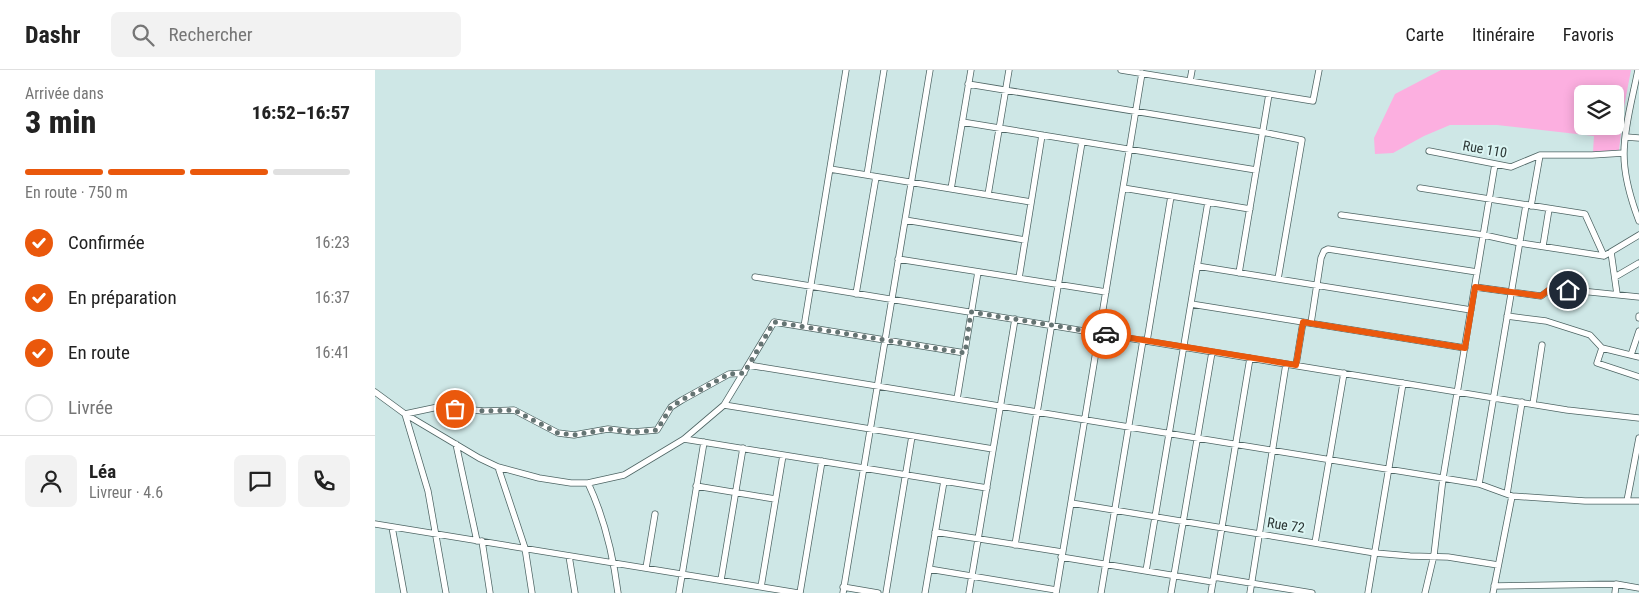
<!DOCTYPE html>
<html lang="fr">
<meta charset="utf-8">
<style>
:root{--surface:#fff;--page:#f2f2f2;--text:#222;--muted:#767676;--line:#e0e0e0;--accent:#ea580c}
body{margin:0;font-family:"Roboto Condensed",sans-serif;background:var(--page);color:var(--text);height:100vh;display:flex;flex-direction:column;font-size:19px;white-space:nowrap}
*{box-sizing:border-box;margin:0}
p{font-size:16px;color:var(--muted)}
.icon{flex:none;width:28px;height:28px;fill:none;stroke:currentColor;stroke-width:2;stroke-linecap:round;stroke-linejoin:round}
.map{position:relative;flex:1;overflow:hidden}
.side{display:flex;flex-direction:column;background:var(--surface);width:375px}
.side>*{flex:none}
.buttons{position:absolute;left:1199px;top:15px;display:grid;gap:10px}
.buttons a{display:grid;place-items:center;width:50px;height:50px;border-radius:8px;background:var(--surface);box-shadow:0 2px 12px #0003;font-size:25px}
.pin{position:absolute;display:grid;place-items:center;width:42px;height:42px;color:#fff;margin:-21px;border:2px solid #fff;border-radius:50%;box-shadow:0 1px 5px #0007}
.courier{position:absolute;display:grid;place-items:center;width:50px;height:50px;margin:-25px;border:4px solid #ea580c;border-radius:50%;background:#fff;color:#222;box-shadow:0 1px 6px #0007}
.headline em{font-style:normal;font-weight:800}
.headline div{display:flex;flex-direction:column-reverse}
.headline{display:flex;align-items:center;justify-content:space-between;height:85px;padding:0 25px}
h1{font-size:32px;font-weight:800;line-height:38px}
.bar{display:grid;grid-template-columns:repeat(4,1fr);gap:8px 5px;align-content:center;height:60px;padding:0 25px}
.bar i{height:6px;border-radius:4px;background:var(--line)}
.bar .current{background:var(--accent)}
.bar p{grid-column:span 4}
.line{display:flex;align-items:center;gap:12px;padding:0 25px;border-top:1px solid var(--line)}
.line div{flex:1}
.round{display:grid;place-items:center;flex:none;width:52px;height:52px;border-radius:8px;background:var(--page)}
ol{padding:0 25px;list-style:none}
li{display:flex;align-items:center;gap:15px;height:55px}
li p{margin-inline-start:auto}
li .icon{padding:5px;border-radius:50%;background:var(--accent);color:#fff;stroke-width:4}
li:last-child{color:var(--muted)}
li i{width:28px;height:28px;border:2px solid var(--line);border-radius:50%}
header{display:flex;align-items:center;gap:30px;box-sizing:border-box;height:70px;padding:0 25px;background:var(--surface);border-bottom:1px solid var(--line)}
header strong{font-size:24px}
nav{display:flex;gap:28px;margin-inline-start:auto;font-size:18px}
.search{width:350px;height:45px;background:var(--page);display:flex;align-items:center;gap:12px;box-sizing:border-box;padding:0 18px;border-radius:8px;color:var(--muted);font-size:19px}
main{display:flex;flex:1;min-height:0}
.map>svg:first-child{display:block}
.green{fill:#fcafe0;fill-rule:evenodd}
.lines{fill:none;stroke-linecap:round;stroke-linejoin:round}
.minor-casing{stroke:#4e6564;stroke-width:7}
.minor{stroke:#fff;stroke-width:5.5}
.done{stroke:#657473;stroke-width:5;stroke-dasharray:0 9}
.route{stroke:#ea580c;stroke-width:6}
.labels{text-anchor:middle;stroke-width:4;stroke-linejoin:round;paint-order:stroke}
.street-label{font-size:14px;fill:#2c3635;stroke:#dbf5f3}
</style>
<header>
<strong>Dashr</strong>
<div class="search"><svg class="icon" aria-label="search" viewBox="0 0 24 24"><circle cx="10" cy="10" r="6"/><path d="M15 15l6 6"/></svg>Rechercher</div>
<nav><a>Carte</a><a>Itinéraire</a><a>Favoris</a></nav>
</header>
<main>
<section class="side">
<div class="headline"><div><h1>3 min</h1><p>Arrivée dans</p></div><em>16:52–16:57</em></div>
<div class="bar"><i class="current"></i><i class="current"></i><i class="current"></i><i></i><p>En route · 750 m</p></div>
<ol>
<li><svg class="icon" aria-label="check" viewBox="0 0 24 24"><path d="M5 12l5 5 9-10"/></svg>Confirmée<p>16:23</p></li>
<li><svg class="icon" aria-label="check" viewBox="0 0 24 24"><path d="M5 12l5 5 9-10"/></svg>En préparation<p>16:37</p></li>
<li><svg class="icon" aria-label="check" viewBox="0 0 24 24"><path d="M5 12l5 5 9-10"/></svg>En route<p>16:41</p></li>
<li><i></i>Livrée</li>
</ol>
<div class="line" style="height:90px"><a class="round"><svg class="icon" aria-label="person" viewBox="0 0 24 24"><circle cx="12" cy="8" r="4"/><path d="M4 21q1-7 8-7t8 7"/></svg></a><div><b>Léa</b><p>Livreur · 4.6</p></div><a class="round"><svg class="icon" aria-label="chat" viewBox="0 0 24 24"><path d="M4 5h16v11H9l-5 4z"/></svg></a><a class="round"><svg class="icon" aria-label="phone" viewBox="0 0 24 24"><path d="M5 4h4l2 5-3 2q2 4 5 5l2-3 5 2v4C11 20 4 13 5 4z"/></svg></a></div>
</section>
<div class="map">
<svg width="1264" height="523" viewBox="0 0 1264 523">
<rect width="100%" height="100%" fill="#cee7e6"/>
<!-- green -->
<path class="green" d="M1066 0H1256L1249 37 1244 80 1218 82 1219 66 1122 55H1075L1049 66 1018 83 1000 84 999 68 1020 24ZM1208 24H1240V56H1208Z"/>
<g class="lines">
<!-- minor casing -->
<g class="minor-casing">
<path id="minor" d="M746 0 938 31 944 0
M1263 0C1258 26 1249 57 1249 84 1249 107 1256 130 1264 151
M815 11 817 0
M593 14 887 62 927 70 903 209
M587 52 881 100
M1251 67 1264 68
M1054 81 1136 97 1165 85H1217L1249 83
M455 99 656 132
M492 105 509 0
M748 118 875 139
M1045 118 1210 144 1229 186
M576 119 596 0
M613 125 634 0
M1156 136 1165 85
M966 145 1109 165 1145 173 1229 186 1264 165
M530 150 650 170
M1168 176 1174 139
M1236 182 1242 224
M523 189 731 222
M822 196 1096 240
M864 203 894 24
M380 207 1192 340 1264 348
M1240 207 1264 193
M644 208 667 65
M1100 217 1166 226 1177 218 1264 227
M481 224 501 107
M816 234 1090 278
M1132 246 1171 251 1215 265 1227 278 1264 287
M1264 246V248
M936 253 946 188 949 181 953 179 1102 202
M429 257 471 0
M772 271 796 126
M1227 278 1222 293 1264 307
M1256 285 1264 261
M373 295 1104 414 1137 426 1210 431H1264
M921 295 928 252
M0 322 30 344 104 388 123 397 164 408 196 413H213L249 405 309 369 349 335 399 252 590 283
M582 329 603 202
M1158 334 1167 275
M349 335 618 379
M309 369 612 418
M81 374 102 471
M123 397 150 478 157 523
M213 413C230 449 238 484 243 523
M1104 414 1151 135
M321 416 400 429
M1132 424 1147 332
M1252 431 1264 368
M696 433 1000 483 1035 486 1073 487 1123 495
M0 454 423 523
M17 457 29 523
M560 462 687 482
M107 471 115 523
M940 473 969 303
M640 475 707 72
M194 486 200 523
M686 487 838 512
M271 498 280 444
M554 499 681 520
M771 501 833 132
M839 507 937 523
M346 510 368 378
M1119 516 1241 514 1264 518
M386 517 408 385
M468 517 503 523
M71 523 53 421 30 344 63 337 109 341 139 340 183 363 199 365 233 359 258 362 282 360 296 337 307 330 354 304 369 303
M304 523 329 372
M425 523 447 391
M468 523 555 0
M511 523 537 366
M550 523 569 411
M594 523 640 249
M681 523 767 3
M726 523 768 270
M796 523 837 282
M836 523 875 288
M875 523 911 294
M993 523 1028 313
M1050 523 1059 485 1068 408 1120 94
M1118 523 1137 426
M1240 523 1241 514"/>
</g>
<!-- minor -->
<use href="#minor" class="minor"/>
</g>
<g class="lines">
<!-- done -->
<path class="done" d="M80 339 109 341 139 340 183 363 199 365 233 359 258 362 282 360 296 337 307 330 354 304 369 303 399 252 590 283 596 242 731 264"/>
<!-- route -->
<path class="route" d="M731 264 921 295 928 252 1090 278 1100 217 1166 226 1176 218 1193 220"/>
</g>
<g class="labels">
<!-- street labels -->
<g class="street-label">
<text transform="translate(1110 79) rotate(10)" y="5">Rue 110</text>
<text transform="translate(911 455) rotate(9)" y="5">Rue 72</text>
</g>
</g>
</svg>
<div class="buttons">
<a><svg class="icon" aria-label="layers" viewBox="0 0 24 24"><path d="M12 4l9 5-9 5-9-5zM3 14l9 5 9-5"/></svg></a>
</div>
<div class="pin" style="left:80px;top:339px;background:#ea580c"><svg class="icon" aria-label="bag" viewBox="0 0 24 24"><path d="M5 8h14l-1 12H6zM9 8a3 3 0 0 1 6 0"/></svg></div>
<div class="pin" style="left:1193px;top:220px;background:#1f2937"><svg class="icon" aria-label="home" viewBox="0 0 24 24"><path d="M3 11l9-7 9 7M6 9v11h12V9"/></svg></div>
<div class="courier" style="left:731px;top:264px"><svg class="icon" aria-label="car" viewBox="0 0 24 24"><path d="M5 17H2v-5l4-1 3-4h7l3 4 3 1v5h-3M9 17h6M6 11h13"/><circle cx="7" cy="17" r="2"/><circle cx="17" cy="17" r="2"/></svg></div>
</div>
</main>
